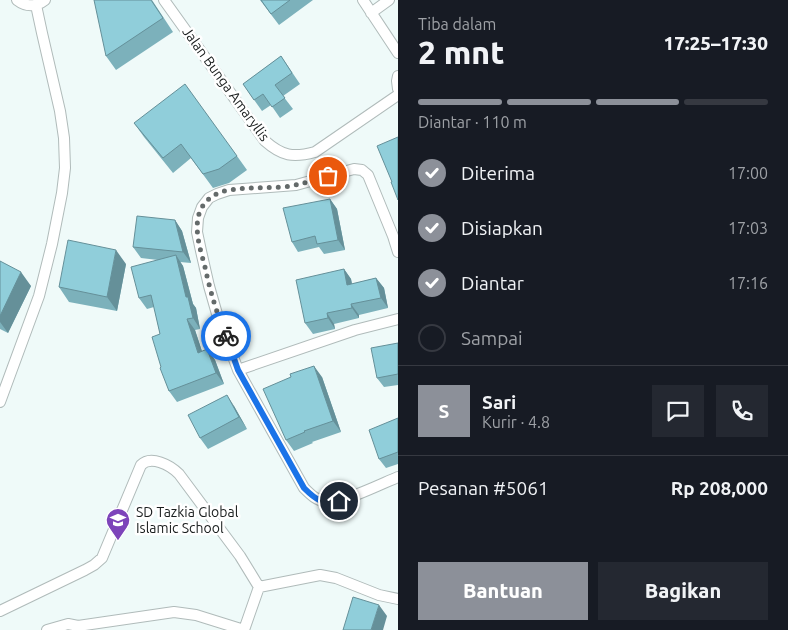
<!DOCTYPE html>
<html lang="id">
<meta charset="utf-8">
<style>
:root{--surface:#171b24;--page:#242831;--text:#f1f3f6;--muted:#9ea1a6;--line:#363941;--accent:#8c9099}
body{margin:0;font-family:Ubuntu,sans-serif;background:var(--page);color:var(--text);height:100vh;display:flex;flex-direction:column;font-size:19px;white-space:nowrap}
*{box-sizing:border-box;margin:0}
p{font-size:16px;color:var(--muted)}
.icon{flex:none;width:28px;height:28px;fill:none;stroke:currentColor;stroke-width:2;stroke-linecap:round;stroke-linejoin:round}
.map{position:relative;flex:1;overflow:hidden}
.sheet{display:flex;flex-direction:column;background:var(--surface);width:390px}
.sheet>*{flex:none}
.pin{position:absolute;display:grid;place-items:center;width:42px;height:42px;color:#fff;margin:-21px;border:2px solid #fff;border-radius:50%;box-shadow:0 1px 5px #0007}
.courier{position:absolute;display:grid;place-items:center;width:50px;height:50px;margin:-25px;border:4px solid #1a73e8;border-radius:50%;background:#fff;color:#222;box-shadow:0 1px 6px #0007}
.headline em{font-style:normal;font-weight:800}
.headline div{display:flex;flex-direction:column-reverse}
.headline{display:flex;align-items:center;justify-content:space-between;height:85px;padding:0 20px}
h1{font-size:32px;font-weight:800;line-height:38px}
.bar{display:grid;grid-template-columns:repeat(4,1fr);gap:8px 5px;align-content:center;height:60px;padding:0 20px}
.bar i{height:6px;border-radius:4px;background:var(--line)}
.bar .current{background:var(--accent)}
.bar p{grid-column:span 4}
.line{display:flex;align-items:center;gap:12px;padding:0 20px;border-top:1px solid var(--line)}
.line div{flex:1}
.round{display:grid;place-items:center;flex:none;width:52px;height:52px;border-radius:0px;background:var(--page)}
ol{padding:0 20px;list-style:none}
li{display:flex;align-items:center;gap:15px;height:55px}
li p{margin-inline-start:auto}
li .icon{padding:5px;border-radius:50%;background:var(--accent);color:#fff;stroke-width:4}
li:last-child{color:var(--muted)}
li i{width:28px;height:28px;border:2px solid var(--line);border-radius:50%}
.primary-button{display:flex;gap:10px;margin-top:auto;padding:10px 20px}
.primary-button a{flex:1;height:58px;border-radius:0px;background:var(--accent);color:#fff;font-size:20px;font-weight:800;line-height:58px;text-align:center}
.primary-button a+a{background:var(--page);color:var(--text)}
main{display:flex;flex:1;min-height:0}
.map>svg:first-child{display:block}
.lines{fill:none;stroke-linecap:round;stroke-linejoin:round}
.minor-casing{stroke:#b0bbba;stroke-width:12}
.minor{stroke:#fff;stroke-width:10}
.wall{fill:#7cb1bb}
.shaded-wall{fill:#659099}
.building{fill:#90ceda;stroke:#659099}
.done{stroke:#646a6a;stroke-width:5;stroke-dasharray:0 9}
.route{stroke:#1a73e8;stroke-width:6}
.labels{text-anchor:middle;stroke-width:5;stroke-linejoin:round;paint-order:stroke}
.street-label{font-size:14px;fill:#191d1d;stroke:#fff}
.poi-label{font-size:14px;fill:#191d1d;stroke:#fff;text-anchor:start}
</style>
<main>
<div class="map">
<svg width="398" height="630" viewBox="0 0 398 630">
<rect width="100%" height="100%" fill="#effaf9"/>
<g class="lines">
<!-- minor casing -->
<g class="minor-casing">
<path id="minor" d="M17 0C26 7 36 7 45 0
M164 0 265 141C282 156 293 158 315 152L398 95
M363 0 398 53
M371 13 389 0
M398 76 397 81 398 89
M398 252 393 236 368 175 362 170 354 169 296 185 229 190 217 194 209 198 202 207 198 218 197 232 201 251 209 286 217 314 238 370 304 488C311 495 317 501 327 502 341 504 383 483 398 477
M238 370 355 330 398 319
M0 402 39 296 52 244 62 193 65 168 64 138 60 111 42 33 36 5
M0 611 85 570 94 565 102 558 141 465C151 455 170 465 179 474L240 556 259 587
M47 630 68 624 78 626 174 612 196 615 244 630
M244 630 259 587 320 575 336 578 379 595 398 599"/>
</g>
<!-- minor -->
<use href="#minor" class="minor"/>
</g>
<!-- wall -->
<path class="wall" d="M152 0 173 32 116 70 106 56Z
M260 0H313L279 25Z
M281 56 300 84 283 96 293 109 280 118 271 105 262 111 243 84Z
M134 123 237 156 247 170 229 183 213 188 191 158 173 173 144 137Z
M330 199 337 209 345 250 324 254 319 247 298 252 292 242Z
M175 220 182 231 191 263 180 262 183 266 193 304 196 308 200 329 195 330 202 351 207 349 215 360 224 384 177 402 169 391 161 367 160 334 154 307 147 309 139 298 158 260 141 258 133 247Z
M0 261 31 286 8 333 0 329Z
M126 264 117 311 69 302 59 287Z
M344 269 351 279 352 284 376 278 384 288 388 308 359 315V318L334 324 335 329 313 334 305 323Z
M398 343V385L384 387 377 378Z
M291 377H322L341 432 312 442 313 443 294 451 286 440Z
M234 406 247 429 208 449 200 438Z
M398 418V464L386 468 379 459Z"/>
<!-- shaded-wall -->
<path class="shaded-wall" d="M330 199 337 209 345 250 338 240Z
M175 220 182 231 191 263 183 252Z
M116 250 126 264 117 311 107 297Z
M176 255 183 266 193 304 196 308 200 329 193 318 186 297Z
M344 269 351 279 354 295 347 285Z
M21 272 31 286 8 333 0 322V316Z
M376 278 384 288 388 308 381 298Z
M351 304 359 315V318L352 308Z
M327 313 334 324 335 329 328 318Z
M187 319 195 330 206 364 198 353Z
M207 349 215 360 224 384 216 373Z
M314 366 322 377 341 432 333 421Z
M227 395 234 406 247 429 239 417Z
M379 605 387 616 383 630H371Z"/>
<!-- building -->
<path class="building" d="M94 0H151L163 18 106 56Z
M261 0H290L271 14Z
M281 56 292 73 275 85 285 98 272 107 263 94 254 100 243 84Z
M185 84 237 156 219 169 203 174 181 144 163 158 134 123Z
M398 137V200L391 182H392L377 146Z
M330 199 338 240 317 244 315 236 292 242 283 208Z
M137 216 175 220 183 252 133 247Z
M68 240 116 250 107 297 59 287Z
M176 255 186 297H188L193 318 187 319 198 353 207 349 216 373 169 391 160 368 161 367 152 337 160 334 151 295 139 298 131 267Z
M0 261 21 272 0 316Z
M344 269 347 285 376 278 381 298 351 304 352 308 327 313 328 318 305 323 296 280Z
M398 343V374L377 378 371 348Z
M314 366 333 421 304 431 305 432 286 440 263 389 291 377 290 374Z
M227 395 239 417 200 438 188 415Z
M398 418V452L379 459 369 430Z
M353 597 379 605 371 630H343Z"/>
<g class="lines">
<!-- done -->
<path class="done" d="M226 336C217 314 210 291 205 267 201 252 195 234 198 218 201 202 214 192 230 190 247 187 265 188 283 187 299 185 313 181 328 176"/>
<!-- route -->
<path class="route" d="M226 336 238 370 304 488C317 501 321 503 339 501"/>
</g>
<!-- icons -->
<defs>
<g id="school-pin" transform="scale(1.25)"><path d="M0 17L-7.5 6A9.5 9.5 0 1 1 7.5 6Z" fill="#7d44ba" stroke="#fff"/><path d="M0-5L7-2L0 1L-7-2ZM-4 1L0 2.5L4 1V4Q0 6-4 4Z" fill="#fff"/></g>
</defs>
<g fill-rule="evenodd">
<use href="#school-pin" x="118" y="520"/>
</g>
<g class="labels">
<!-- street labels -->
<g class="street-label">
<text transform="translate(226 84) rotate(54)" y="5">Jalan Bunga Amaryllis</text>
</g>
<!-- poi labels -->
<g class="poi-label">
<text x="136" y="517">SD Tazkia Global<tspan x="136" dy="16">Islamic School</tspan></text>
</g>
</g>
</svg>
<div class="pin" style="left:328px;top:176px;background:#ea580c"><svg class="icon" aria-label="bag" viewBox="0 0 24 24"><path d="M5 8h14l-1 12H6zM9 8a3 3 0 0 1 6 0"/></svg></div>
<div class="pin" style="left:339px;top:501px;background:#1f2937"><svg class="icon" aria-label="home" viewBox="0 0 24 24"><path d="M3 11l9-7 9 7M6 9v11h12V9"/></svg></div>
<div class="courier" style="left:226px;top:336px"><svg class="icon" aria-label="bike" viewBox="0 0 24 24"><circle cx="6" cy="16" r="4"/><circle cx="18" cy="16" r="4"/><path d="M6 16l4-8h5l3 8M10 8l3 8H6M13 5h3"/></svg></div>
</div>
<section class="sheet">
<div class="headline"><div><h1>2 mnt</h1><p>Tiba dalam</p></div><em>17:25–17:30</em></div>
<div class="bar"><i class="current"></i><i class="current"></i><i class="current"></i><i></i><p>Diantar · 110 m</p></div>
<ol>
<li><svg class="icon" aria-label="check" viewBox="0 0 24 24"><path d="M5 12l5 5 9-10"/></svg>Diterima<p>17:00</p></li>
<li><svg class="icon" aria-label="check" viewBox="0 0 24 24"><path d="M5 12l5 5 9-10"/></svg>Disiapkan<p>17:03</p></li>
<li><svg class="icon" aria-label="check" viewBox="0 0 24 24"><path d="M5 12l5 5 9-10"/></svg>Diantar<p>17:16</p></li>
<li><i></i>Sampai</li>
</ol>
<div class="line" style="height:90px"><b class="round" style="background:var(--accent);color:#fff">S</b><div><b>Sari</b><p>Kurir · 4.8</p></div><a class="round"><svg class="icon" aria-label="chat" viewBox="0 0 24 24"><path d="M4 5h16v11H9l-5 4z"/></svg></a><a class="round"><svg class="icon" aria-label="phone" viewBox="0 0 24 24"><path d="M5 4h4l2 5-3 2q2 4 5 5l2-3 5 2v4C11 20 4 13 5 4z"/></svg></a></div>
<div class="line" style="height:65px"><div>Pesanan #5061</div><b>Rp 208,000</b></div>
<div class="primary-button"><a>Bantuan</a><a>Bagikan</a></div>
</section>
</main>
